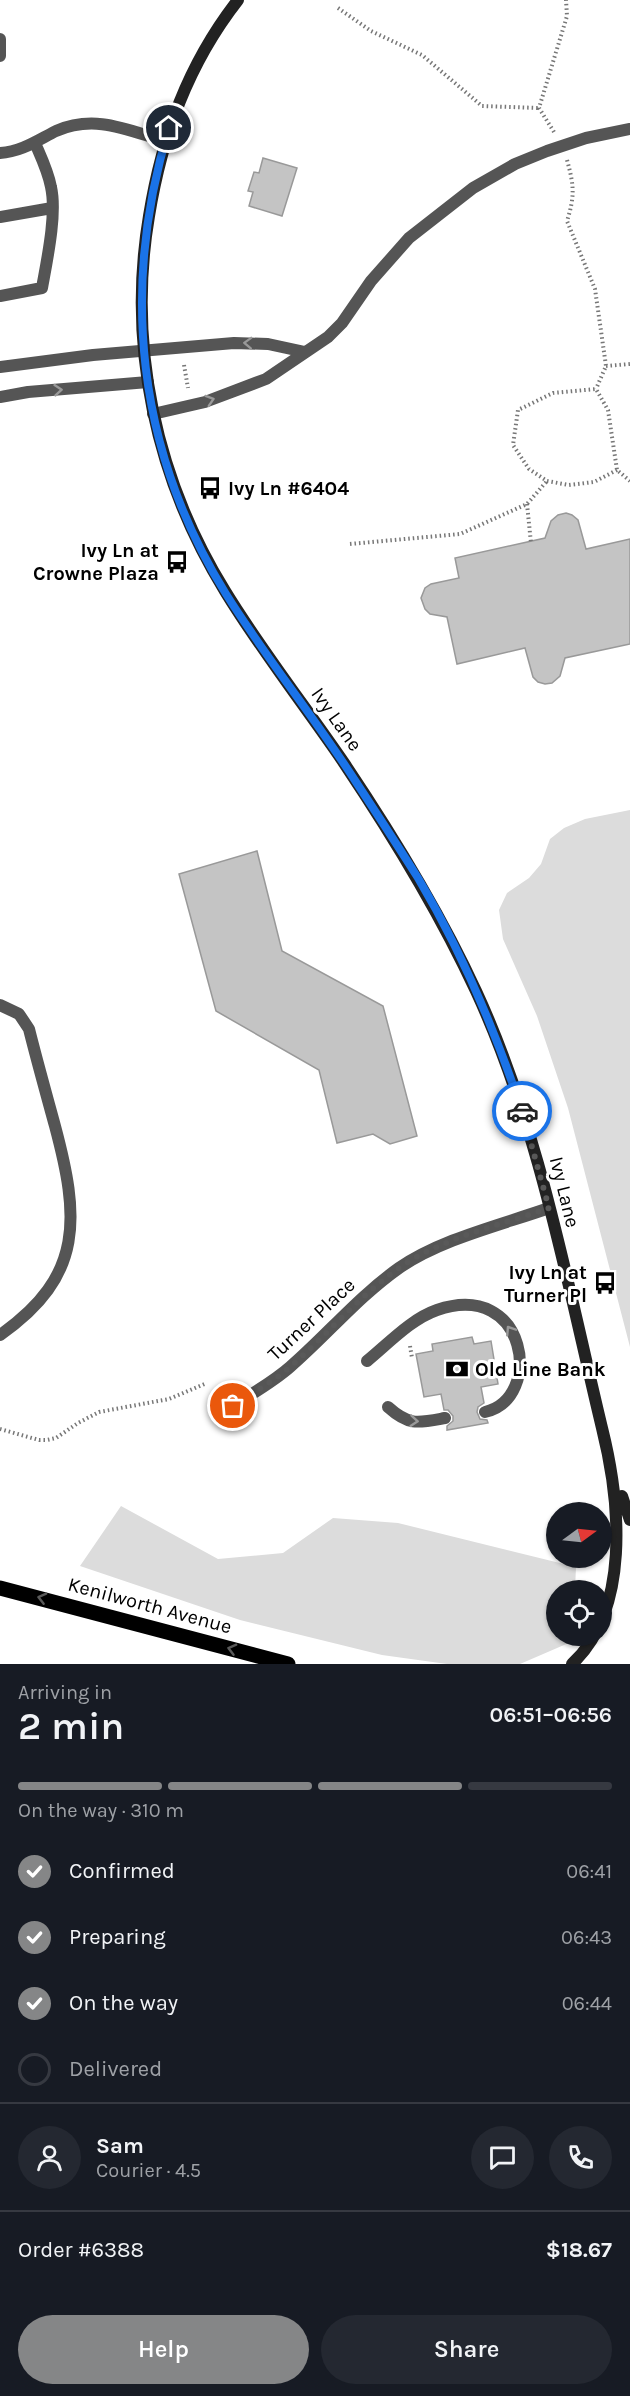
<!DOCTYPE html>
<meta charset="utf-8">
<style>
:root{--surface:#171b24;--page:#242831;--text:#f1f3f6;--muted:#9ea1a6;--line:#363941;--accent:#858687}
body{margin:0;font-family:Karla,sans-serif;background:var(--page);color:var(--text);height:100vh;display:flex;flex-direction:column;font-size:22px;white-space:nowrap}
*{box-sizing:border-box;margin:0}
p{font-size:20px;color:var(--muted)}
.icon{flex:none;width:33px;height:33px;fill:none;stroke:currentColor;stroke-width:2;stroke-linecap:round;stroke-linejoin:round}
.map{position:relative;height:1664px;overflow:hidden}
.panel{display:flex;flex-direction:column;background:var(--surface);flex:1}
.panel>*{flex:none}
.needle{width:39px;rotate:75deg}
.buttons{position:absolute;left:546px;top:1502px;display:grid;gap:12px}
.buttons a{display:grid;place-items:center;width:66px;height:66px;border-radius:50%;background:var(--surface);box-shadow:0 2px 4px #0004;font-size:30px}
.pin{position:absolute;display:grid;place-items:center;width:51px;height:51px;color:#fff;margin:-26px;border:3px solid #fff;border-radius:50%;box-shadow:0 2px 6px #0007}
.courier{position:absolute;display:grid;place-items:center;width:60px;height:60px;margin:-30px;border:4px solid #1a73e8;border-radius:50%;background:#fff;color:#222;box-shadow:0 2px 8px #0007}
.overview em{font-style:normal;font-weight:600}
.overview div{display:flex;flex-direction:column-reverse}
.overview{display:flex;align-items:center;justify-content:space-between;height:102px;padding:0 18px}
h1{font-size:39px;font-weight:600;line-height:45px}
.bar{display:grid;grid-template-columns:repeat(4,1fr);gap:9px 6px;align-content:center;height:72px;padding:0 18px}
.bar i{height:8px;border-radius:4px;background:var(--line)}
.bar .on{background:var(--accent)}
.bar p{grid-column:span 4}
.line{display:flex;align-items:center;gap:15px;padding:0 18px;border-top:2px solid var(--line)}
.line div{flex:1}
.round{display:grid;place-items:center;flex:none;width:63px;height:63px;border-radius:32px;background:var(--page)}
ol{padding:0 18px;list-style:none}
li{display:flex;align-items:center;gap:18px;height:66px}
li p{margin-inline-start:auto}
li .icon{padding:6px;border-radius:50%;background:var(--accent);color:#fff;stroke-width:4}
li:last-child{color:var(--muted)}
li i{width:33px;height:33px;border:3px solid var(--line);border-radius:50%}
.cta{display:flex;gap:12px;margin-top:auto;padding:12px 18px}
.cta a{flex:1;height:69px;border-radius:36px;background:var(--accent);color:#fff;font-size:24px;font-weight:600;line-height:69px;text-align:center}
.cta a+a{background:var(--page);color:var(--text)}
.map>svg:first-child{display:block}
.green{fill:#dcdcdc}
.building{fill:#c4c4c4;stroke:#999;stroke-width:1.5}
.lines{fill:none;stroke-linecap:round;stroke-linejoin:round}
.path{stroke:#777;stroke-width:4;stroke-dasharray:1.5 3;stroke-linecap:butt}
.lane{stroke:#555;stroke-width:12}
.street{stroke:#555;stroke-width:12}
.secondary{stroke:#222;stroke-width:12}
.primary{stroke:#000;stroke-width:15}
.oneway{stroke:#999}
.oneway2{stroke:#595959}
.done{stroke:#595959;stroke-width:6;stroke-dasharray:0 10.8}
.route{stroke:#1a73e8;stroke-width:8}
.labels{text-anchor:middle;stroke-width:6;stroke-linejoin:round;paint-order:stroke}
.poi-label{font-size:20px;font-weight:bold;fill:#000;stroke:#fff;text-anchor:start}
.street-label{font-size:20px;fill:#000;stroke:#fff}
</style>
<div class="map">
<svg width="630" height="1664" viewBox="0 0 630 1664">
<rect width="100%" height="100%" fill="#fff"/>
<!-- green -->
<path class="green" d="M630 810V1347L568 1108 537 1016 503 939 499 910 507 893 529 878 541 864 550 839 564 828 585 819Z
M121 1506 218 1559 283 1553 333 1518 398 1523 576 1567 575 1590H556V1635H571V1642L520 1664H447L382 1655 240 1620 80 1566Z"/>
<!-- building -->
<path class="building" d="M263 158 297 168 282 216 249 206 253 192 248 191 254 172 259 173Z
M566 513 572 515 578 520 586 549 630 539V644L565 658 560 676 552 683 545 684 538 682 533 677 525 648 457 664 447 617 430 614 425 609 421 598 425 588 431 584 459 578 455 558 545 538 551 521 558 515Z
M257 851 282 951 383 1006 417 1136 390 1144 373 1134 337 1143 319 1070 216 1011 179 874Z
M472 1337 474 1344 491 1341 498 1384 481 1387 484 1403 478 1407 477 1412 480 1419 487 1420 488 1423 447 1430V1426L453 1421V1416L448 1410H444L441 1394 424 1397 416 1354 433 1351 432 1344Z"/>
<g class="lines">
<!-- path -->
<path class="path" d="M338 8 371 31 422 55 482 106 539 108
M554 132 539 108 567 16 566 0
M567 160C574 185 575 196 567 221L595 289 606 366 596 389
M184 365 188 388
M606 366 630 364
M617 470 594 482 569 485 547 481 529 469 513 445 518 410 553 393 596 389 608 410 617 470 630 481
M527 504 531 543
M350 544 460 534 527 504 547 481
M410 1346 412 1358
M0 1429 39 1440H47L56 1438 78 1423 99 1412 169 1399 207 1383"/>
<!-- lane -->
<path class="lane" d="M0 39V56
M0 153C21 152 38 140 56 131 95 114 127 130 165 141
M0 217 52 208
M0 296 42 288C47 260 57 214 51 187 48 171 41 157 35 143
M0 367 93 355 234 343 268 344 305 352
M0 397 28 392 148 382
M153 414 205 402 266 379 328 337 342 323 371 281 409 238 473 188 515 164 547 151 586 138 630 129
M0 1005 19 1014 29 1029C37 1061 46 1093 55 1126 79 1216 85 1276 0 1335
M367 1361C389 1343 411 1319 437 1310 528 1279 544 1399 485 1412
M388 1407C409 1426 418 1423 445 1418"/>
<!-- street -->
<path class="street" d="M233 1406C253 1393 273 1382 290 1367 328 1334 358 1297 399 1268 441 1239 501 1225 549 1208"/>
<!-- secondary -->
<path class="secondary" d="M238 0C188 64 162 136 149 216 127 346 156 479 225 591 261 650 305 706 344 763 393 836 439 911 476 991 539 1127 567 1283 602 1428 621 1504 630 1610 572 1664
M622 1496 630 1520"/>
<!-- primary -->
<path class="primary" d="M0 1588 288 1664"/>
</g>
<!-- one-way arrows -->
<defs><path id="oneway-chevron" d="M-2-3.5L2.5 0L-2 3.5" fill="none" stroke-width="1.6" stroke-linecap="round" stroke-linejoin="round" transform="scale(1.5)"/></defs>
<g class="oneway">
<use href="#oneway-chevron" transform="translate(248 343) rotate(-178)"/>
<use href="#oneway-chevron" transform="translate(58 390) rotate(-5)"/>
<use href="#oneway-chevron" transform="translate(210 400) rotate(-18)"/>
<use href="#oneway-chevron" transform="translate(510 1330) rotate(-123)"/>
<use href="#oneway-chevron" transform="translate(414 1421) rotate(5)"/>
</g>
<g class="oneway2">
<use href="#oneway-chevron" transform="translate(42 1598) rotate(-166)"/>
<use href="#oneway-chevron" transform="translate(232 1649) rotate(-165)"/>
</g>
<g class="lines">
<!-- done -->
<path class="done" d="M233 1406C252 1393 273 1382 290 1367 328 1334 358 1297 399 1268 442 1238 500 1225 549 1208L522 1111"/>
<!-- route -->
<path class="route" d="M169 128C120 289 137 451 226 594 266 658 315 718 356 782 377 814 398 846 418 878 462 952 495 1030 522 1111"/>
</g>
<!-- icons -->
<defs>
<g id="bus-bare" transform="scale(1.8)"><path d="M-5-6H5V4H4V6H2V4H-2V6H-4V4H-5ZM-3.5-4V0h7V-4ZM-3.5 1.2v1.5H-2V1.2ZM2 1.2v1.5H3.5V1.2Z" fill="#000" stroke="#fff" stroke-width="2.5" paint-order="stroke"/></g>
<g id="bank-bare" transform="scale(1.8)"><path d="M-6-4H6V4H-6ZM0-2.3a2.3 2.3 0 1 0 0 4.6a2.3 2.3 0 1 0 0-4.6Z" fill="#000" stroke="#fff" stroke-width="2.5" paint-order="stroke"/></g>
</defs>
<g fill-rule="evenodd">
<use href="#bus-bare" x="210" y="488"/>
<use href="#bus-bare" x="177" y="562"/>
<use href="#bus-bare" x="605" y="1283"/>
<use href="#bank-bare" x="457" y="1369"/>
</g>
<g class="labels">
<!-- poi labels -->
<g class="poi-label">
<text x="228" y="495">Ivy Ln #6404</text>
<text x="159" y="557" text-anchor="end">Ivy Ln at<tspan x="159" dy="23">Crowne Plaza</tspan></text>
<text x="587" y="1279" text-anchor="end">Ivy Ln at<tspan x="587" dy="23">Turner Pl</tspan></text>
<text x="475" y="1376">Old Line Bank</text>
</g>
<!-- street labels -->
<g class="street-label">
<text transform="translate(337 719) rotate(55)" y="7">Ivy Lane</text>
<text transform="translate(565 1192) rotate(76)" y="7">Ivy Lane</text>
<text transform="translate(311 1319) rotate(-43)" y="7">Turner Place</text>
<text transform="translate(150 1605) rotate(15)" y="7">Kenilworth Avenue</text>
</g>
</g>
</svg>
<div class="buttons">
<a><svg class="needle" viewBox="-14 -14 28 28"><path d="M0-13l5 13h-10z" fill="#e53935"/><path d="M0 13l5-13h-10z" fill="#9ea1a6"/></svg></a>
<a><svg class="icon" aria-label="locate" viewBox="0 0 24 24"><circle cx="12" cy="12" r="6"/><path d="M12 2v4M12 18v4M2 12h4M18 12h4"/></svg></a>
</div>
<div class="pin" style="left:233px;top:1406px;background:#ea580c"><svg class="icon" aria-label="bag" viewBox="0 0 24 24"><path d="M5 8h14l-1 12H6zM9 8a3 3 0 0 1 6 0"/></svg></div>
<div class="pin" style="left:169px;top:128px;background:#1f2937"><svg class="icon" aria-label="home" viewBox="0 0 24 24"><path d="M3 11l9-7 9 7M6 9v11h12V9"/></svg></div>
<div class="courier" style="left:522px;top:1111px"><svg class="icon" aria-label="car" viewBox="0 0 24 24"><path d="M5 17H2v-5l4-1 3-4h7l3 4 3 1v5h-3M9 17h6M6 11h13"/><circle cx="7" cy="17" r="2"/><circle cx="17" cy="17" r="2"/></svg></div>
</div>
<section class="panel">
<div class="overview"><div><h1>2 min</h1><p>Arriving in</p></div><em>06:51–06:56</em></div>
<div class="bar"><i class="on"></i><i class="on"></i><i class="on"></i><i></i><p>On the way · 310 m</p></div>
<ol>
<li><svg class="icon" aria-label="check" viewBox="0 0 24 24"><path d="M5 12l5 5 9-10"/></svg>Confirmed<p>06:41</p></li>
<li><svg class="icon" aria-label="check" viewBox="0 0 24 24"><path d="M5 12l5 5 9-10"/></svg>Preparing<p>06:43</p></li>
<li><svg class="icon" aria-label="check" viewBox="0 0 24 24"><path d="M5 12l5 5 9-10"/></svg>On the way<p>06:44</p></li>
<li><i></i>Delivered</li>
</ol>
<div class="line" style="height:108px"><a class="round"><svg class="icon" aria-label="person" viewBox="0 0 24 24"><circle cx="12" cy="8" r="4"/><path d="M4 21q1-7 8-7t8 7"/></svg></a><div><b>Sam</b><p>Courier · 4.5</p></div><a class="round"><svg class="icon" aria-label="chat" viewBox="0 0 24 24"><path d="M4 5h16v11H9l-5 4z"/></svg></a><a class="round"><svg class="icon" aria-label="phone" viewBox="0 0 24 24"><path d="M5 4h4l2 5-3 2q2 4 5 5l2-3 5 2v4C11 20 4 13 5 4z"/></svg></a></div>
<div class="line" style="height:78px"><div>Order #6388</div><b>$18.67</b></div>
<div class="cta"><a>Help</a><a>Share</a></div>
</section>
